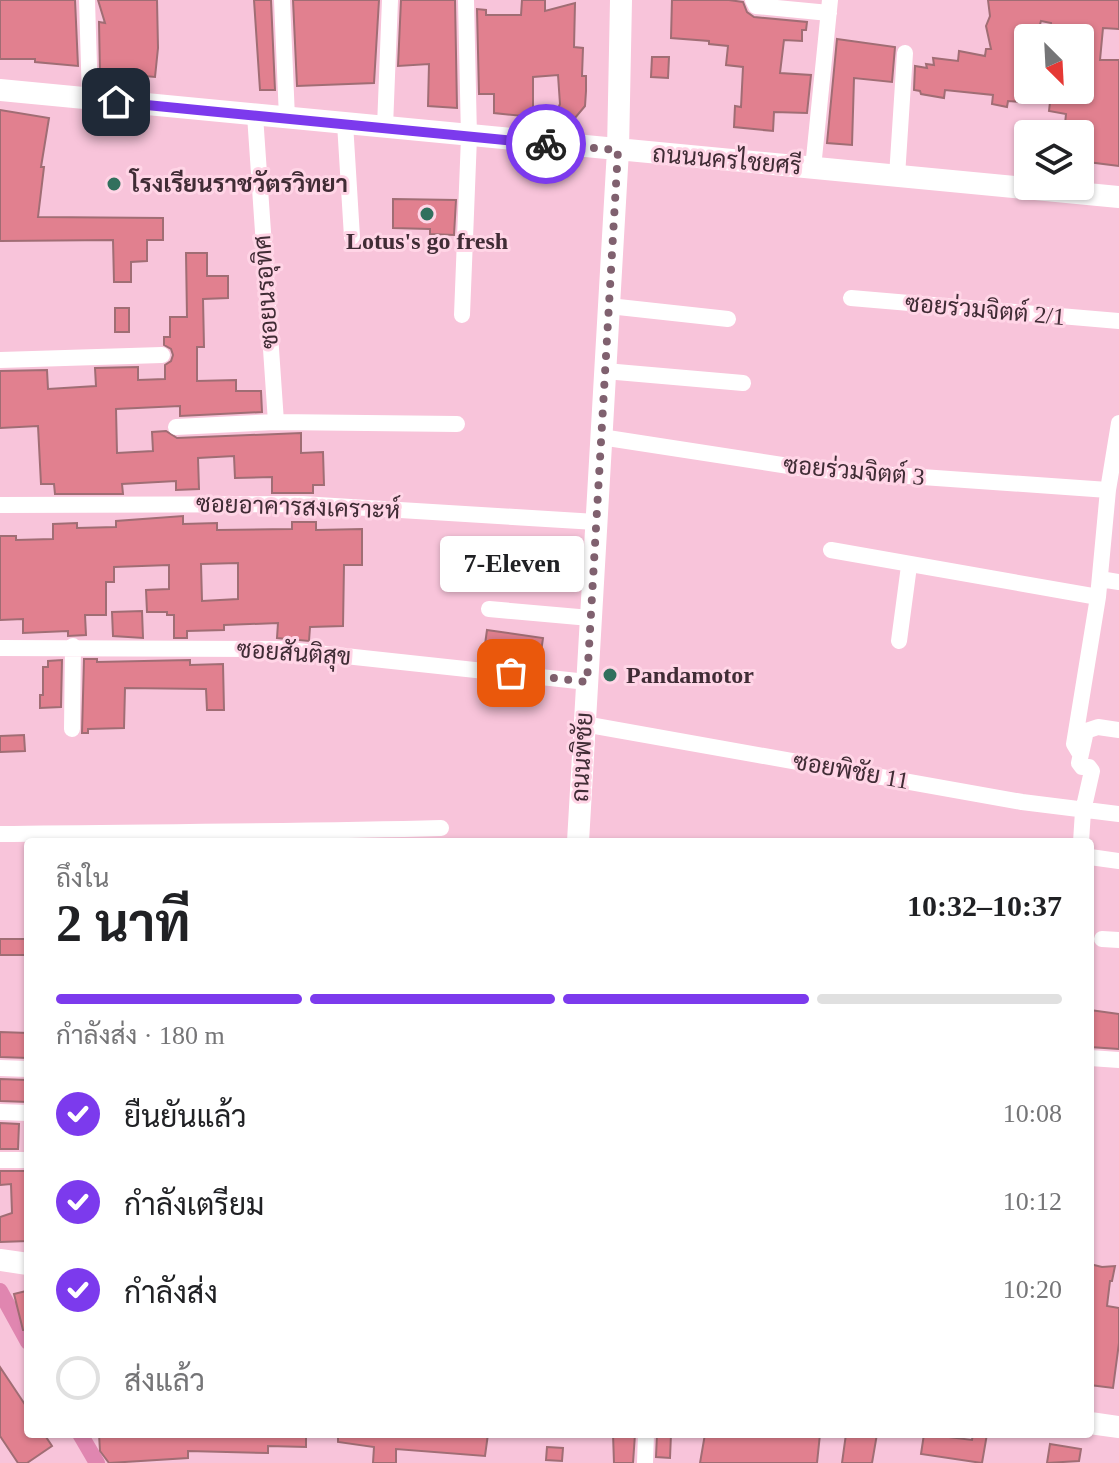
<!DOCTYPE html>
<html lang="th">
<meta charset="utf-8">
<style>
:root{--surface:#fff;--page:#f6f6f6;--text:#202124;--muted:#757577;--line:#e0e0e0;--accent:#7c3aed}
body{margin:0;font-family:"Times New Roman",Sarabun,serif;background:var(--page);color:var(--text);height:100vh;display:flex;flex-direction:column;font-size:30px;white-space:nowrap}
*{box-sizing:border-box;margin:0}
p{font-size:26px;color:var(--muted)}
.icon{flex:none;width:44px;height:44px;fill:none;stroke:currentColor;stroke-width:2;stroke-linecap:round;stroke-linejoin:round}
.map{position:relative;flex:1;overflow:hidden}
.panel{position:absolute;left:24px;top:838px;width:1070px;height:600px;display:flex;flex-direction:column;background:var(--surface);border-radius:8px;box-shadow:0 2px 6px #0004}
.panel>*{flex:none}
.needle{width:52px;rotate:156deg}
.controls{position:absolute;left:1014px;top:24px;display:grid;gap:16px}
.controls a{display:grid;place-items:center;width:80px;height:80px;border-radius:8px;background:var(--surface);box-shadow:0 2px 6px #0004;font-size:40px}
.pin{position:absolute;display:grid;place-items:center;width:68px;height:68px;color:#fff;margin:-34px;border-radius:16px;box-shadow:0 4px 12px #0006}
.courier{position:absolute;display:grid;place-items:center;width:80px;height:80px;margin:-40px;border:6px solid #7c3aed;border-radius:50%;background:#fff;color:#222;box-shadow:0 2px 10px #0007}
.bubble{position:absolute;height:56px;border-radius:8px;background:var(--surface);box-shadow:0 2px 6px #0004;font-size:26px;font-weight:700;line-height:56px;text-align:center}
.summary em{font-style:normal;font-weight:700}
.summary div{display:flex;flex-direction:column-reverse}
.summary{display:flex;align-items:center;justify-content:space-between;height:136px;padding:0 32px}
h1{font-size:52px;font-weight:700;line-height:60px}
.bar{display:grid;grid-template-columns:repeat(4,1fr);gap:12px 8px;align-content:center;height:96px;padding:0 32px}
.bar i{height:10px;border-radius:6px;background:var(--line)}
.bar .selected{background:var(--accent)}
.bar p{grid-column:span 4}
ol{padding:0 32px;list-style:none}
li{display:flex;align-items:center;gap:24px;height:88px}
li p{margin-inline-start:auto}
li .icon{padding:8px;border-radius:50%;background:var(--accent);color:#fff;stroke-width:4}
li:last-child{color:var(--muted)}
li i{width:44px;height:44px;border:4px solid var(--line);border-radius:50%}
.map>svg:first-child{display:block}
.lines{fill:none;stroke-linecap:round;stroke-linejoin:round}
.canal{stroke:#e086b0;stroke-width:16}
.building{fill:#e1808f;stroke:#a06d74;stroke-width:2;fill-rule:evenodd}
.street{stroke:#fff;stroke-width:16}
.secondary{stroke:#fff;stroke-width:22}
.done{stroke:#80616f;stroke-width:8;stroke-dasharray:0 14.4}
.route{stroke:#7c3aed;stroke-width:10}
.poi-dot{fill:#31705d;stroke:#ffd5e6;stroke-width:3}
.labels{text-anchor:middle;stroke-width:6;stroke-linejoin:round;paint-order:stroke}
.street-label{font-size:24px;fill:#402c35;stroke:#ffd5e6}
.poi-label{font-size:24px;font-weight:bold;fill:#402c35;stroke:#ffd5e6;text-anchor:start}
</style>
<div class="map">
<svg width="1119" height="1463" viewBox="0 0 1119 1463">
<rect width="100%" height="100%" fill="#f8c4da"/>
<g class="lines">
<!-- canal -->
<path class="canal" d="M0 1291 28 1342
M80 1434 97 1463"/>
</g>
<!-- building -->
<path class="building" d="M0 0H75L78 66 35 62V59H0Z
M98 0H157L158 48 155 77 100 72 99 22 105 23Z
M254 0H271L275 90H260Z
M293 0H379L374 83 297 86Z
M401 0H455L457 108 428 106 429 64 398 66Z
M522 0H545V11L575 3 574 47 583 48 582 76H586V91L585 106 575 118 555 116 560 104 558 75 533 77V117L494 113V94H479L477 9 486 10V15H521Z
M672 0H729L743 2 747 12 754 17 807 22 806 30H802V41L784 40 780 73 811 75 807 113 774 112 773 131 734 127 735 106 741 107 743 67 726 65 728 46 709 44V41L671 38Z
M988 0H1119V29L1103 28 1100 60H1119V166L1080 161V134H1064L1066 114 1049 111 1050 102 1026 90H1080L1083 38H1049L1051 23 1041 21 1036 38H1028V70L1020 102 1008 101 1007 107 992 104 993 95 945 90 944 98 921 94 920 91 914 90 915 66 927 68 926 64 934 65 933 58 958 61 959 51 985 56 986 49H991L986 26 990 16Z
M837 39 895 47 892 82 854 78 852 145 827 143Z
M652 57H669L668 78 651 77Z
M0 110 49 118 41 167H44L38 217 163 218V240H147V261L131 262V282H114L113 240 0 241Z
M393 199 456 200 454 235 430 234V229L393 228Z
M186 253H207V276H228V298L203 299 204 347H197V381L236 380V391H261L262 412 180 416V406L116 409 117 453 153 451 152 432 166 431 177 438 301 433V453L323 452 324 485H313V493H272V477L235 478 234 456 198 458 199 489 176 490V481L122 484 123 494H55L54 484H41L38 426 0 428V371L47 370 48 389 96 386 95 368 138 367V380L165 379V365L171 361 173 355 171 349 164 345V337H170V317H187Z
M115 308H129V332H115Z
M183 516V524L217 523V530L292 529V522H316V530L362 529V565H344L343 626 310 627 309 641 277 638 278 623 224 625V630L187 631V638H174V615H167V612H147L146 590 169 589V565L114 567V582H106V615H85L86 635 68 636V631L23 633V619L0 620V536H16V540L53 539V524L77 523V528L116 527V521ZM238 563V599L202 601 201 564Z
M142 611 143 638 113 636 112 612Z
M487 630 543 638 539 666 483 659Z
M84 659H97V662L190 660V665L223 664 224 710H207L206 689 125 688 124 728 88 729V733H82Z
M62 660 61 707 40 708V695H43V667H48V661Z
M24 735 25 751 0 752V736Z
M0 939H28V955H0Z
M1090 1010 1119 1014V1049L1090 1047Z
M0 1032 28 1033V1058L0 1057Z
M0 1079 27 1080 28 1102 0 1101Z
M0 1123 19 1124 18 1149H0Z
M0 1171H28V1241L0 1242V1217L12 1213 11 1184 0 1185Z
M1090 1264 1102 1267 1115 1266 1112 1281H1110L1107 1306 1119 1308V1343L1113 1388 1090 1385Z
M26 1291 28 1330H23L14 1294Z
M0 1367 28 1409V1434H44L52 1446 27 1463H18L0 1436Z
M99 1434H306V1447L268 1446V1453L188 1451V1458L109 1463 100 1451Z
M338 1434H488L485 1456 396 1449V1463H373L374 1447 338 1442Z
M613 1434H635L633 1463H614Z
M657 1434H671L670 1458 656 1457Z
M705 1434H820L817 1463H700Z
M846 1434H877L872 1463H842Z
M924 1434 972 1440 973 1434H987L982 1463 921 1454Z
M1050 1444 1081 1449 1079 1461 1047 1463Z
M547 1447 563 1448 562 1461 546 1460Z"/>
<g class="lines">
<!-- street -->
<path class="street" d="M87 0 90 99
M282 0 287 118
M753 0 756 6 829 13
M255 115 276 422
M345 123 352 237
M385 127 390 0
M813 168 830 0
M897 176 905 53
M851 298 1119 321
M609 306 728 319
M462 315 469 137 466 0
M0 360 162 355
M605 371 743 383
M176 427 276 422 457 424
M601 437 808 469 1108 490
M0 505 302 504 596 522
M831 550 1098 597
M1100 579 1119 582
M489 609 590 618
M899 641 909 566
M0 648 280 649 587 682
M584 724 1022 802 1119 814
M72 729 73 646
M1080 754 1074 744 1098 597 1108 490 1119 423
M0 834C147 832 294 832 441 828
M1081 842 1083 811 1092 771 1089 767H1082L1079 763 1086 731 1098 727 1119 730
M1090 857 1119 861
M1102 939 1119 940
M1090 1058 1119 1060
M0 1068 28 1069
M0 1112 28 1113
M0 1160H28
M645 1463 646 1434"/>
<!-- secondary -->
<path class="secondary" d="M0 90 1119 197
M578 842 618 150 621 0
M0 1260 28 1264
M1090 1423 1119 1427"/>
</g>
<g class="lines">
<!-- done -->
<path class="done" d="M511 673 587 682 618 150 546 144"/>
<!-- route -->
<path class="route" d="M116 102 546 144"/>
</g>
<!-- markers -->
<g class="poi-dot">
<circle cx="114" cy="184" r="8"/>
<circle cx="427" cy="214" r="8"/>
<circle cx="610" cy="675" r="8"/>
</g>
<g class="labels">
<!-- street labels -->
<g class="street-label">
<text transform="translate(727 160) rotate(5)" y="8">ถนนนครไชยศรี</text>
<text transform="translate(266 292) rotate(-94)" y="8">ซอยนรอุทิศ</text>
<text transform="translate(985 310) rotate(5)" y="8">ซอยร่วมจิตต์ 2/1</text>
<text transform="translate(854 471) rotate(5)" y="8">ซอยร่วมจิตต์ 3</text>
<text transform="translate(298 507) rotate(2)" y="8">ซอยอาคารสงเคราะห์</text>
<text transform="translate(294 653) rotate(4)" y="8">ซอยสันติสุข</text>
<text transform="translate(582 757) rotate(-87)" y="8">ถนนพิชัย</text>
<text transform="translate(851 771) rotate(10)" y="8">ซอยพิชัย 11</text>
</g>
<!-- poi labels -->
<g class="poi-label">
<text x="130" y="192">โรงเรียนราชวัตรวิทยา</text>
<text x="427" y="249" text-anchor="middle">Lotus's go fresh</text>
<text x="626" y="683">Pandamotor</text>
</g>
</g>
</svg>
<div class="controls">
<a><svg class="needle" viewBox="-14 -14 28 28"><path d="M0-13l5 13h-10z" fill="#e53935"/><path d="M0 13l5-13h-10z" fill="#757577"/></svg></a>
<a><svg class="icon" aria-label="layers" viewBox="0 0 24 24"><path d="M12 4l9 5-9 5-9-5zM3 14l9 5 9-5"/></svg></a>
</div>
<div class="pin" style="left:511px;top:673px;background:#ea580c"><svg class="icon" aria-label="bag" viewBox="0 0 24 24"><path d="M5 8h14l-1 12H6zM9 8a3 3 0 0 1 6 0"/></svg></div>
<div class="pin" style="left:116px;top:102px;background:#1f2937"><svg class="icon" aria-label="home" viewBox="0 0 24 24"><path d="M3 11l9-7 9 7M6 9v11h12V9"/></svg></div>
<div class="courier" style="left:546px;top:144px"><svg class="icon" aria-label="bike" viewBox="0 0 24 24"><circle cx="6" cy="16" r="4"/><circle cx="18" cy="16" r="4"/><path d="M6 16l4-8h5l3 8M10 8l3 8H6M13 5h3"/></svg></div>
<div class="bubble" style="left:440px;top:536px;width:144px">7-Eleven</div>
<section class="panel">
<div class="summary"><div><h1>2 นาที</h1><p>ถึงใน</p></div><em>10:32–10:37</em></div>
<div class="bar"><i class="selected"></i><i class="selected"></i><i class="selected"></i><i></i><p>กำลังส่ง · 180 m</p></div>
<ol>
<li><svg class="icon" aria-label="check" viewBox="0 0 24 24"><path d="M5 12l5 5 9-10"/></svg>ยืนยันแล้ว<p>10:08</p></li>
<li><svg class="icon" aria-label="check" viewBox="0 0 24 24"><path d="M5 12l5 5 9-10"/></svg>กำลังเตรียม<p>10:12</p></li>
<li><svg class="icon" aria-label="check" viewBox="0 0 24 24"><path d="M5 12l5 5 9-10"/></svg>กำลังส่ง<p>10:20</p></li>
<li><i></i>ส่งแล้ว</li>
</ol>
</section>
</div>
